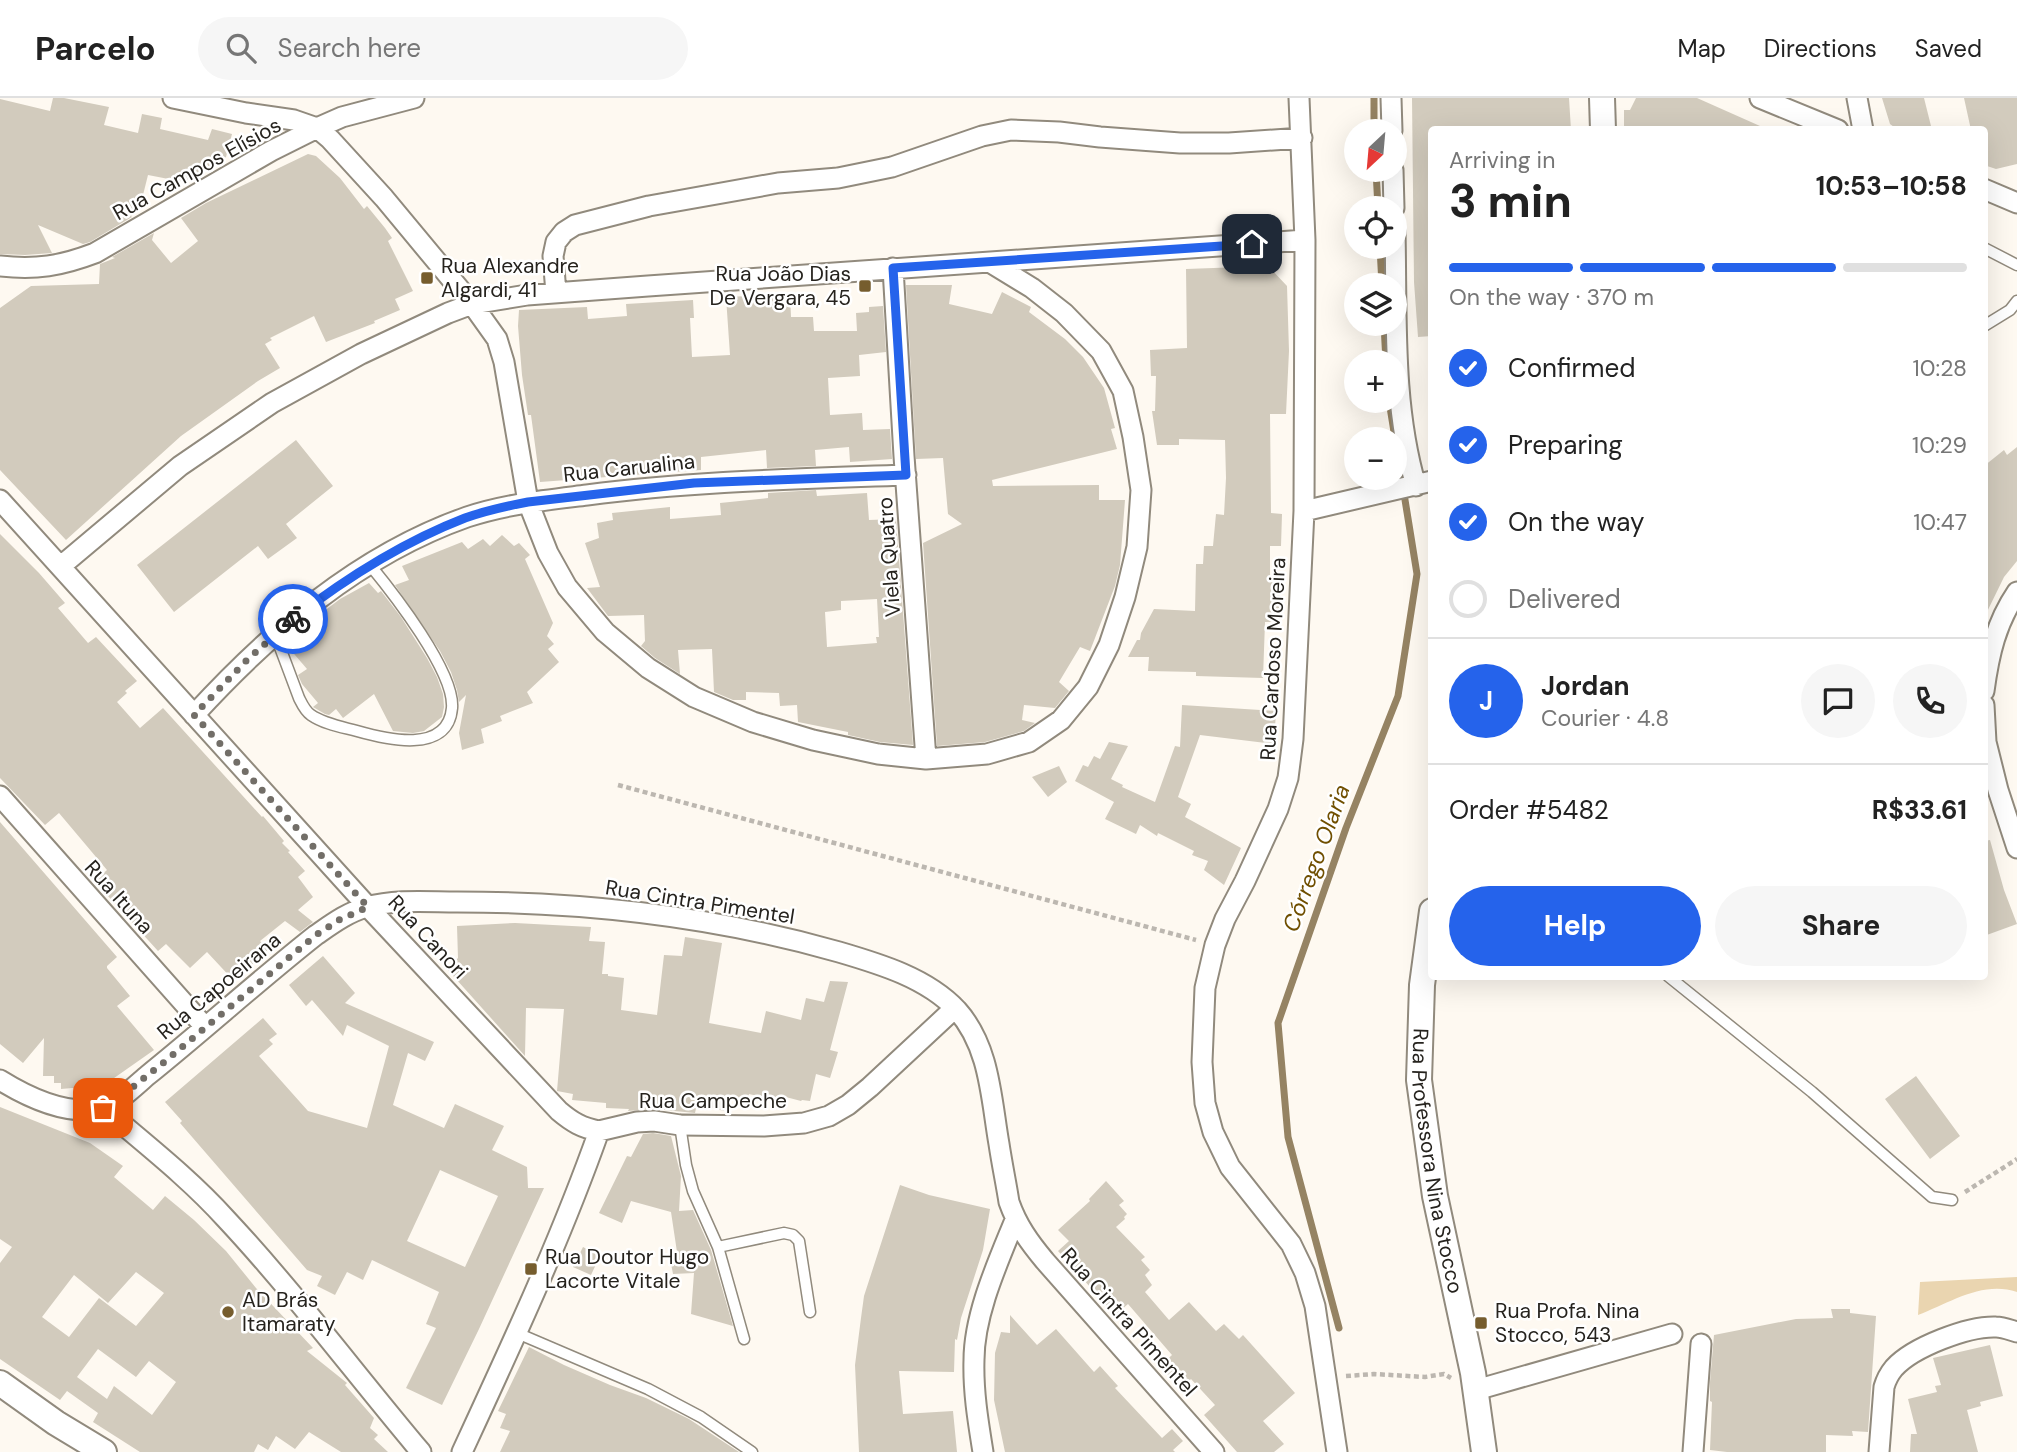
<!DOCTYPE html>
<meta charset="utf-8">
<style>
:root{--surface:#fff;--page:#f6f6f6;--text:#222;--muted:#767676;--line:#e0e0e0;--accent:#2563eb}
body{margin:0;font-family:"DM Sans",sans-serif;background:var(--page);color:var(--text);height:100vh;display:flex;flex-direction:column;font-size:26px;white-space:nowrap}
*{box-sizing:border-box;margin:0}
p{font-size:23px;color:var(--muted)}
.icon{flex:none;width:38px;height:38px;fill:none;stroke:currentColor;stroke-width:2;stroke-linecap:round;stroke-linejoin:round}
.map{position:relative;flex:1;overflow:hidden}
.side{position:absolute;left:1428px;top:28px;width:560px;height:854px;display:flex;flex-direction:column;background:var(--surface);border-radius:7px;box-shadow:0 7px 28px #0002}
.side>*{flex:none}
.needle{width:46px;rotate:206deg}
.tools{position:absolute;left:1344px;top:21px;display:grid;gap:14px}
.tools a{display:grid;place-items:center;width:63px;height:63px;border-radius:50%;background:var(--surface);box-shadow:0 7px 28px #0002;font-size:35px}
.pin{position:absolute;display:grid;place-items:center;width:60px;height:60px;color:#fff;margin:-30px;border-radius:14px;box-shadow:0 4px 10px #0006}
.courier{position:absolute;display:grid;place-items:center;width:70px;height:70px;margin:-35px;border:5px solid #2563eb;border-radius:50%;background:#fff;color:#222;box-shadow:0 2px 9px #0007}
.headline em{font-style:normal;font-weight:700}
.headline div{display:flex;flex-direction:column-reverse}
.headline{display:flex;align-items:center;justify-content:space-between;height:119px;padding:0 21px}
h1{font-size:46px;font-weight:700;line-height:52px}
.bar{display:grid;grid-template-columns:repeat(4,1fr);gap:10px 7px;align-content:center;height:84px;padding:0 21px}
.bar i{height:9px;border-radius:5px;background:var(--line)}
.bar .current{background:var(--accent)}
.bar p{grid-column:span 4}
.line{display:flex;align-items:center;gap:18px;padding:0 21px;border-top:2px solid var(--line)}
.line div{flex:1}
.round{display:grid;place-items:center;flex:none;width:74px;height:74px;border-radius:37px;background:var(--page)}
ol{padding:0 21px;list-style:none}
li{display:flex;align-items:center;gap:21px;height:77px}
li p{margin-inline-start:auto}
li .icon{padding:7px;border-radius:50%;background:var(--accent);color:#fff;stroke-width:4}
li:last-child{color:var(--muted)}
li i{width:38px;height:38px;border:4px solid var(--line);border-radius:50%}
.action{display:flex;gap:14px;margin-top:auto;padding:14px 21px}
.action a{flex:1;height:80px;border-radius:42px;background:var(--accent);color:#fff;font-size:28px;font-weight:700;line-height:80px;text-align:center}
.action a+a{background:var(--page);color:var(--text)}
header{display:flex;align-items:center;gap:42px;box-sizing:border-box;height:98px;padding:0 35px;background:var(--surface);border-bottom:2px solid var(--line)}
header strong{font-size:33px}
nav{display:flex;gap:38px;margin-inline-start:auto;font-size:24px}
.search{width:490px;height:63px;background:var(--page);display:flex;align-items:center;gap:18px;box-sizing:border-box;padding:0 24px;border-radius:38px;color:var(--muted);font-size:26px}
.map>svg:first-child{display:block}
.green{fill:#ead5b0}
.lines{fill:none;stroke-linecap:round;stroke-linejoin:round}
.stream{stroke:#958363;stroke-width:7}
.building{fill:#d2cbbd;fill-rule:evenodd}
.service-casing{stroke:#918a7d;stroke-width:13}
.minor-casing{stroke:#918a7d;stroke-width:23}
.tertiary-casing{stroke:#918a7d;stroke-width:28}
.path{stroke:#bcb7b0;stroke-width:4.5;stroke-dasharray:5 3.5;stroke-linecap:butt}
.service{stroke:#fff;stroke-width:10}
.minor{stroke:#fff;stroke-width:19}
.tertiary{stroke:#fff;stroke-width:24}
.done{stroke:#726e68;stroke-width:7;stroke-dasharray:0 12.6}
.route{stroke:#2563eb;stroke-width:9}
.poi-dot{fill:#765d2e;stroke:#fff;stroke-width:2.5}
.labels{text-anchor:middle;stroke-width:5;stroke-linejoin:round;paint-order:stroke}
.street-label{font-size:21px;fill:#26231e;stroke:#fff}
.poi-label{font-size:21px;fill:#26231e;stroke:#fff;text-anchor:start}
.water-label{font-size:23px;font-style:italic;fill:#704f00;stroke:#fff}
</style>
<header>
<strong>Parcelo</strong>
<div class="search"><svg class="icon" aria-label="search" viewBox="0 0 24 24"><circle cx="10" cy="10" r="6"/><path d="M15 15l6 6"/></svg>Search here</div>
<nav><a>Map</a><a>Directions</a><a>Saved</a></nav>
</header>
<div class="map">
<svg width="2017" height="1354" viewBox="0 0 2017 1354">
<rect width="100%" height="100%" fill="#fef9f1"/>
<!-- green -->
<path class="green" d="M2017 1179V1194C1983 1182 1949 1205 1918 1217L1920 1184Z"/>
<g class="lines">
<!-- stream -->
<path class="stream" d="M1374 0V33
M1376 72 1378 110
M1380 149 1382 187
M1384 226 1386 264
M1339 1230 1288 1039 1278 925 1346 730 1398 598 1417 476 1389 303"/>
</g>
<!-- building -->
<path class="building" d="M53 0H64L109 9 104 27 138 35 142 16 162 20 160 31 208 42 212 31 232 36 226 59 184 84 148 77 139 113 131 118 132 119 90 144 83 146 38 127 52 155 25 157 0 156V1L50 13Z
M1412 0H1569L1571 32H1432V238L1418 239 1414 184Z
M1636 0H1697L1769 32H1624V12H1630Z
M1882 0H1924L1932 32H1898L1890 26Z
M1964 0H2017V66L1996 71 1984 67V32H1971Z
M308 56 316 58 340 80 364 111 367 108 385 130 392 140 388 143 413 193 395 201 400 212 374 223 375 225 326 244 314 218 270 240 272 242 265 246 280 270 258 283 181 338 66 442 0 372V210L31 188 99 186 100 166 115 160 112 159 154 135 152 142 171 165 198 143 181 120 206 105Z
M1268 168 1287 188 1289 253 1286 316H1270L1271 415 1282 416 1281 448H1270V481L1280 482 1279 514H1278L1277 524H1265L1263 580 1196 578V574L1148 573 1149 559H1128L1137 542H1140L1141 535 1154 511 1195 513 1196 466H1203L1204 448H1213L1216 416 1224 417 1226 380 1225 342 1179 341V347H1157L1152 313H1155L1156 278H1151L1150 252 1187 250 1186 171Z
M906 187H952L949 206 992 216 1002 194 1031 209 1029 214 1065 241 1083 259 1104 290 1115 330 1111 331 1117 351 992 382 993 388 1099 387V402H1125L1120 467 1115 488 1090 553 1080 549 1059 584 1069 593 1055 610 1024 607 1022 622 1035 625 1024 633 985 644 937 648 923 445 962 426 948 416 943 360 916 361Z
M790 196 791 219H813L814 233H857L856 215 869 214V209L883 208 886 254 859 257 860 278 828 280 830 317 862 315 863 332 890 331 892 361 850 364 849 349 815 352 816 368 767 370 766 352 701 359V372L540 384 531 317H528L522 277 518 228 519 212 587 209 588 221 627 218 626 206 693 202 694 220H690L692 259 730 257 726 199Z
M296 342 333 388 286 426 297 440 268 461 258 448 174 514 137 467Z
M2017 349V463L2004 479 1984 520V368L2004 352 2007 357Z
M816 392 817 398 867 395 869 422 896 421 913 647 880 644 848 637V634L798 624 797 607 780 608 779 595 746 594V602H733L714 594 712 551 678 552 680 576 655 560 641 548 645 543 644 517 608 518 587 490 600 489 585 445 599 440 597 425 613 422 612 415 670 409V421L721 417 720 405 768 400V395ZM877 501 879 539H876L877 545 827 549 825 514 841 512V503Z
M0 436 39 475 65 505 58 510 88 545 96 539 137 583 125 593 127 595 117 604 140 630 163 610 262 719 263 718 284 743 282 745 290 753 288 754 305 773 298 779 313 799 298 812 313 824 300 834 285 823 260 843 268 852 234 883 207 854 190 870 166 846 158 853 98 787V780L107 772 59 715 45 727 0 680Z
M502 437 514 448 519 445 530 457 525 461 553 525 547 538 554 546 548 551 559 564 527 594 533 605 500 618 502 623 481 631 484 645 462 652 459 635 466 597 459 604 457 592 451 574 440 553 395 487 409 482 402 468 462 444 468 451 483 441 490 448Z
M369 485 378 495 381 493 401 519 427 560 437 579 443 596 444 609 442 619 424 633 413 635 393 633 374 596 343 620 336 611 329 617 325 616 313 609 318 605 302 586 298 577 307 571 289 550 323 521 319 517 340 501Z
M1182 607 1276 613 1274 646 1200 637 1178 699 1191 706 1185 719 1241 750 1224 787 1204 772 1208 763 1192 757 1194 753 1158 735 1157 738 1140 727 1136 736 1105 721 1114 704 1075 683 1083 667 1088 669 1094 658 1100 661 1109 644 1128 648 1111 681 1123 687 1122 689 1155 704 1175 648 1180 649Z
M1059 668 1067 684 1048 699 1032 679Z
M0 724 117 859 107 868V870L130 898 117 908 154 952 107 985 95 988 61 991V985H54V978H43L44 940 23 965 0 946Z
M1990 742 2004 792 2017 826 1984 838V743Z
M515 825 591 829 589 843 605 844 602 876H608V878L624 880 621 912 657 917 664 857 682 858 685 839 722 845 709 925 761 935 766 913 801 922 806 900 824 904 830 883 848 884 830 952 838 954 830 980 816 976 810 1003 802 1002 801 1003 782 998 781 1001 766 998V1000L749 996 747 1002 728 997 724 1013 697 1006 695 1015 654 1011 628 1013 629 1011 606 1010V1005L572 1002 573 996 557 993 564 911 526 910 525 958 447 871 458 860 457 828Z
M323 858 355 895 345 905 434 944 425 963 408 955 393 1007 444 1030 455 1006 504 1028 492 1052 527 1069 528 1090H544L479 1231 442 1307 406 1290 436 1230 426 1226 439 1194 372 1162 363 1182 347 1174 335 1197 317 1188 322 1178 307 1172 180 1025 182 1023 165 1004 263 920 277 936 269 942 273 946 259 958 308 1013 367 1030 389 948 347 927 343 938 312 902 306 908 289 887ZM440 1072 498 1098 465 1169 407 1143Z
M1916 978 1960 1038 1930 1061 1885 1001Z
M0 1009 90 1045 123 1068 114 1079 153 1112 165 1098 194 1122 226 1153 256 1190 313 1250 307 1253 347 1285 345 1287 374 1320 370 1330 378 1337 374 1341 388 1354H341L309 1334 295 1351 276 1338 268 1352 258 1346 254 1354H140L93 1324 98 1315 67 1293 60 1302 0 1261V1165L12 1149 0 1141ZM136 1174 164 1195 136 1228 99 1200 69 1239 42 1219 74 1177 108 1205ZM98 1251 136 1279 149 1263 176 1284 152 1317 114 1288 107 1301 77 1279Z
M653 1035 671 1038 681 1078 679 1113 693 1112 711 1152 733 1228 691 1216 694 1175 673 1176 669 1155 677 1154 671 1114 631 1103 622 1125 599 1115 627 1058 631 1059 643 1036Z
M1106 1083 1124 1103 1119 1107 1127 1116 1124 1119 1125 1121 1116 1129 1145 1159 1141 1162 1150 1172 1145 1177 1152 1187 1145 1194 1169 1222 1189 1204 1216 1233 1224 1226 1239 1241 1243 1237 1295 1295 1263 1323 1284 1346 1274 1354H1237L1204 1317 1215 1307 1191 1281 1181 1291 1160 1268 1172 1257 1128 1206 1115 1217 1058 1153 1069 1143 1058 1132 1090 1103 1089 1101Z
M900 1087 929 1097 990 1111 983 1152 961 1220 957 1242 955 1241 954 1274 899 1273 903 1316 953 1313 957 1354H859L855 1267 861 1220 864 1198Z
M583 1149 600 1158 591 1177 573 1169Z
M1831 1211H1850V1215L1876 1218 1868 1334 1852 1333 1853 1338 1826 1337V1354H1727L1710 1352 1712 1304 1710 1303V1284L1714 1237 1796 1221 1833 1220Z
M1010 1217 1037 1247 1056 1231 1094 1274 1100 1268 1118 1288 1115 1290 1162 1340 1172 1331 1183 1343 1173 1352 1175 1354H1005L994 1302 995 1255 1001 1234 1010 1235Z
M1990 1247 2003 1298 1980 1304 1981 1308 1967 1312 1978 1354H1910L1911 1336H1917L1908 1301 1937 1294 1935 1288 1941 1287 1933 1260Z
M529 1249 564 1267 610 1287 646 1300 689 1321 739 1354H500L510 1333 500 1330 506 1316 498 1313Z"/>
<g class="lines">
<!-- service casing -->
<g class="service-casing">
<path id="service" d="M1984 150 2017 167
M1984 228 2010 212 2017 203
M275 536 299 600C302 606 305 613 311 617 324 626 342 629 357 633 385 641 448 657 452 610 455 574 393 495 370 467
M1668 878 1812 994 1932 1099 1952 1102
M680 1027 686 1067 693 1093 718 1149 744 1241
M718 1149 784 1135 793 1137 799 1143 810 1214
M517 1235 648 1291 701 1319 752 1354"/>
</g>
<!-- minor casing -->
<g class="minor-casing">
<path id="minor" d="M173 0 246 15 294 22 317 30 330 41 384 100 472 206 497 241 504 264 528 404 548 455 567 489 605 534 648 570 694 599 753 624 813 642 878 656 926 661 987 656 1029 644 1061 622 1088 589 1109 547 1125 499 1137 449 1141 392 1133 339 1123 293 1101 253 1064 215 1032 190 991 165
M1299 0 1305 142 1304 413 1293 641 1288 680 1278 711 1245 783 1225 821 1215 847 1205 890 1202 964 1205 1005 1213 1034 1230 1069 1291 1146 1305 1175 1315 1208 1337 1354
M1391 0 1392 33
M1760 0 1838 32
M1857 0 1863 32
M1393 72 1394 110
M1984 91 2017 105
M1395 133C1397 218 1392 306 1416 388
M0 168C36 172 61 168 95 155L271 53 317 30 342 19 414 0
M893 170 904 358 926 661
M556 195 553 158 556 144 564 134 575 127 649 108 778 85 838 80 892 69 982 38 1011 32 1059 34 1100 39 1180 45H1229L1302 40
M0 402 368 809 559 1013C572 1024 582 1030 599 1033 560 1143 511 1248 462 1354
M1304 413 1432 383
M61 468 180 368 272 305 361 256 448 215 472 206 527 197 648 188 1305 142
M1984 593C1989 556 1996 525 2017 494
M1984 607 1986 644 1998 692 2017 750
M194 617C270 534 359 457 467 419 506 406 547 402 587 397 693 383 799 381 906 377
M0 698 205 929
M0 982C29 1000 65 1017 100 1011 115 1008 136 987 148 977 205 931 259 882 316 837 332 826 348 814 367 809 396 801 428 804 457 804 585 804 716 819 839 854 880 866 927 880 957 912 990 949 991 1000 999 1046 1002 1066 1006 1085 1009 1104 1017 1127 1029 1144 1045 1163L1214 1354
M103 1010C145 1046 189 1080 226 1121 295 1195 356 1277 421 1354
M599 1033 637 1024 654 1023 680 1027 764 1028 804 1025 829 1018 848 1007 870 989 955 910
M1476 1292 1672 1236
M983 1354C978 1323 973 1293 974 1262 974 1216 998 1164 1015 1122
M1693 1354 1701 1246
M1879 1354 1884 1289C1886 1282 1889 1276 1894 1270 1913 1249 1968 1228 1996 1229 2003 1229 2010 1232 2017 1234"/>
</g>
<!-- tertiary casing -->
<g class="tertiary-casing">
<g id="tertiary">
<path d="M1602 0 1603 32"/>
<path id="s1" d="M1432 813 1422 887 1419 982 1435 1098 1473 1275 1484 1354"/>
<path d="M0 1285 56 1325 104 1354"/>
</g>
</g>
<!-- path -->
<path class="path" d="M618 687 1196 842
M1965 1094 2017 1061
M1346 1278 1374 1276 1425 1279 1444 1276 1451 1280"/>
<!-- service -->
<use href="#service" class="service"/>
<!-- minor -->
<use href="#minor" class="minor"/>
<!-- tertiary -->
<use href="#tertiary" class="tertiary"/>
</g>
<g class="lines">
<!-- done -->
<path class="done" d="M103 1010 119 1000 163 965 316 837 339 822 368 809 194 617 247 562 293 521"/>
<!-- route -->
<path class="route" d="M293 521C346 480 403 444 465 420 485 413 507 408 528 404L694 385 906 377 893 170 1252 146"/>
</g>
<!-- markers -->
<g class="poi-dot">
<rect x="420" y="173" width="14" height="14" rx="3.5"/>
<rect x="858" y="181" width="14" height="14" rx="3.5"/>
<rect x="524" y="1164" width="14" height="14" rx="3.5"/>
<circle cx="228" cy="1214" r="7"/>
<rect x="1474" y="1218" width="14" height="14" rx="3.5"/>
</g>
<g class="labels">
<!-- street labels -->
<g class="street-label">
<text transform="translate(197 71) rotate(-29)" y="7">Rua Campos Elísios</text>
<text transform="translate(629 370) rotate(-6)" y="7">Rua Carualina</text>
<text transform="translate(889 459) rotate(-94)" y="7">Viela Quatro</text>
<text transform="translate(1273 561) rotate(-87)" y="7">Rua Cardoso Moreira</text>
<text transform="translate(119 799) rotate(48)" y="7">Rua Ituna</text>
<text transform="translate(700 804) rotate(9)" y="7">Rua Cintra Pimentel</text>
<text transform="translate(428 839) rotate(47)" y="7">Rua Canori</text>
<text transform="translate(219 888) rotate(-40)" y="7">Rua Capoeirana</text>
<text x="713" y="1010">Rua Campeche</text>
<text dy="7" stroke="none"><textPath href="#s1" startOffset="252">Rua Professora Nina Stocco</textPath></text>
<text transform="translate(1129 1224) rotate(48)" y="7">Rua Cintra Pimentel</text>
</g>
<!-- poi labels -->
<g class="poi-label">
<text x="441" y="175">Rua Alexandre<tspan x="441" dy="24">Algardi, 41</tspan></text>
<text x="851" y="183" text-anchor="end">Rua João Dias<tspan x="851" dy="24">De Vergara, 45</tspan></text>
<text x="545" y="1166">Rua Doutor Hugo<tspan x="545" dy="24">Lacorte Vitale</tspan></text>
<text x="242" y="1209">AD Brás<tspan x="242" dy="24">Itamaraty</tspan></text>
<text x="1495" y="1220">Rua Profa. Nina<tspan x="1495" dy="24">Stocco, 543</tspan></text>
</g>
<!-- water labels -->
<g class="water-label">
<text transform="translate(1316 760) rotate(-70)" y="8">Córrego Olaria</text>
</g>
</g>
</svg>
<div class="tools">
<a><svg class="needle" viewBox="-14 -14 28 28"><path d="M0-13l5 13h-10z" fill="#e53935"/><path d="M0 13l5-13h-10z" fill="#767676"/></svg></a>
<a><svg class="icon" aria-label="locate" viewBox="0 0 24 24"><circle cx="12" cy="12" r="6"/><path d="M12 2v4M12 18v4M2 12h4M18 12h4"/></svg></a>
<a><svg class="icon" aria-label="layers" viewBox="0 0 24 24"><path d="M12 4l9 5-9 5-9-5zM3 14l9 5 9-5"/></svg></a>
<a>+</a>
<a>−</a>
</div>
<div class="pin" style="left:103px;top:1010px;background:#ea580c"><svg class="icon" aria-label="bag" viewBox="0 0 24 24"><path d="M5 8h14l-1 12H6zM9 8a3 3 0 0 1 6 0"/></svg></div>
<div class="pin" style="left:1252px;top:146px;background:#1f2937"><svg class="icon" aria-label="home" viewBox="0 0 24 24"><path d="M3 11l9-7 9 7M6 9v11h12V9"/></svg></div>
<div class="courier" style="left:293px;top:521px"><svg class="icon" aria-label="bike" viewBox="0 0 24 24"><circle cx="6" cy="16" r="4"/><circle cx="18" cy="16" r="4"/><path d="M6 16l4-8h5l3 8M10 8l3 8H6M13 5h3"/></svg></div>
<section class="side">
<div class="headline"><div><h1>3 min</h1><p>Arriving in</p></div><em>10:53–10:58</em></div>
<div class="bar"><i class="current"></i><i class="current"></i><i class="current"></i><i></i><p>On the way · 370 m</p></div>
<ol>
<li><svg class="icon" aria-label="check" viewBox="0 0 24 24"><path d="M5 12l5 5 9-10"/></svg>Confirmed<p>10:28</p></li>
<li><svg class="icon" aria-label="check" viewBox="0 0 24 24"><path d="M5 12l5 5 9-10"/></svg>Preparing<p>10:29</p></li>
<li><svg class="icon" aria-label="check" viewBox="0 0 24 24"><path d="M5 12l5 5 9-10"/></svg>On the way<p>10:47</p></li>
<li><i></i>Delivered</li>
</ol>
<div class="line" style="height:126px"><b class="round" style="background:var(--accent);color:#fff">J</b><div><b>Jordan</b><p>Courier · 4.8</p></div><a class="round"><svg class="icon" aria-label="chat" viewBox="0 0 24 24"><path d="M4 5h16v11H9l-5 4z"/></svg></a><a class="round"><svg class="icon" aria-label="phone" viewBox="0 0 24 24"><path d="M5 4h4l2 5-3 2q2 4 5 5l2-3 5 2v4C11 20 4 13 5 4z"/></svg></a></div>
<div class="line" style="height:91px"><div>Order #5482</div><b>R$33.61</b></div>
<div class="action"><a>Help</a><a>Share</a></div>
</section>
</div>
